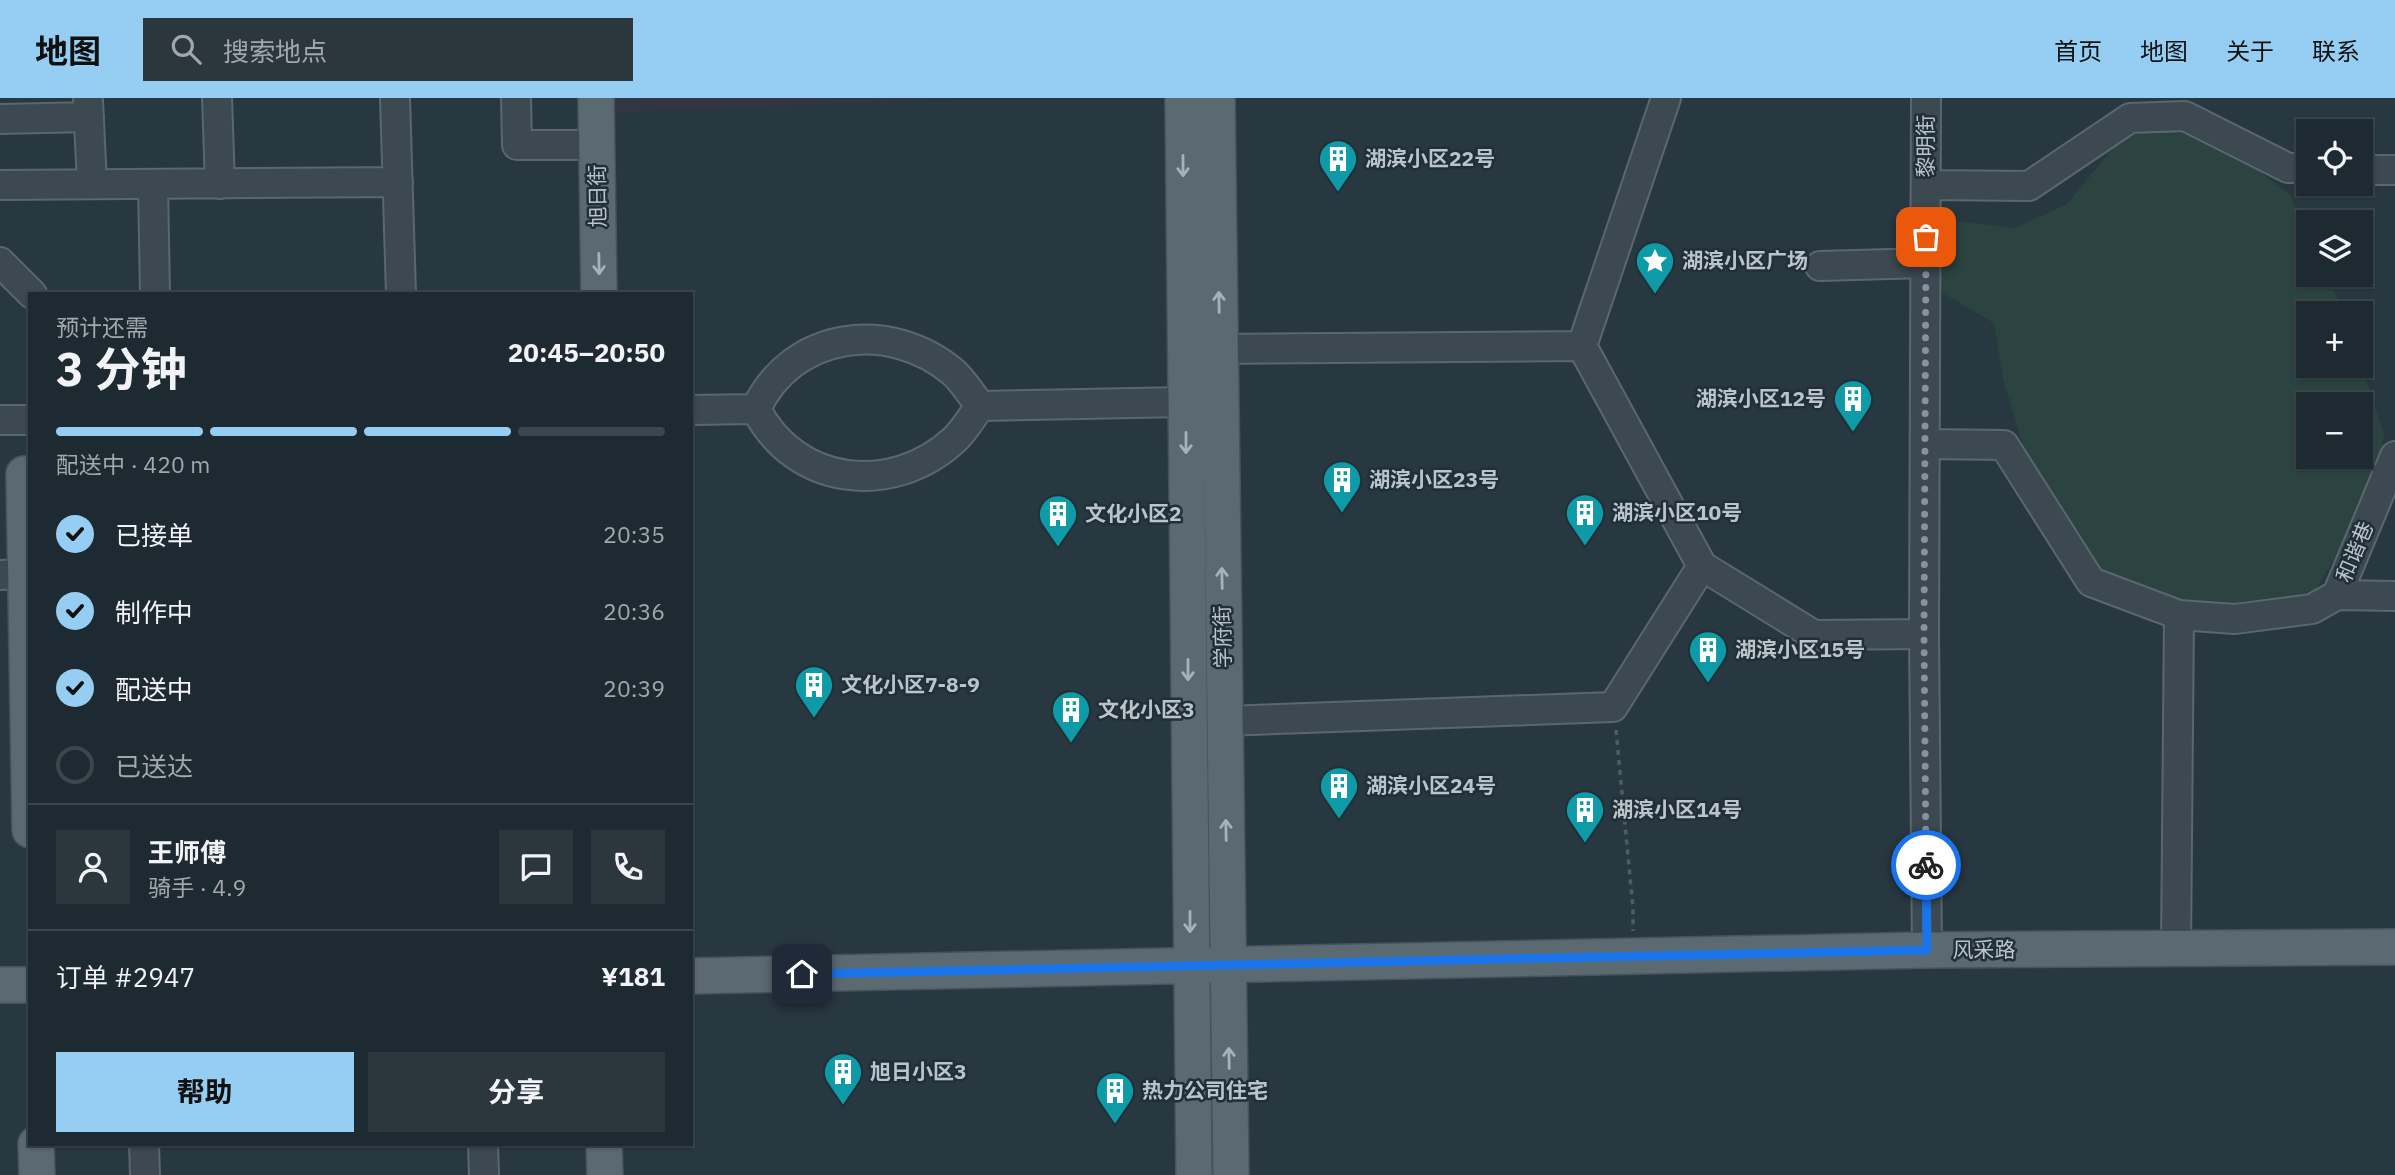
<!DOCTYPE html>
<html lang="zh">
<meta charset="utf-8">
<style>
:root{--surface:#1e2a31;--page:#2b363d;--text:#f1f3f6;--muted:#a1a7ab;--line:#3c464d;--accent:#96cef3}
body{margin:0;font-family:"IBM Plex Sans","Noto Sans SC",sans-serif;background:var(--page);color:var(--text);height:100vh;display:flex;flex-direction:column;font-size:26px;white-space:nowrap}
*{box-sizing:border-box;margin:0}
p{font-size:23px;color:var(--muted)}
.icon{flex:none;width:38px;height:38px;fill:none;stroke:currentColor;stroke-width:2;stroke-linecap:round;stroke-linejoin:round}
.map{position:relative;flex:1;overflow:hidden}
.drawer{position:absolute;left:28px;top:194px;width:665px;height:854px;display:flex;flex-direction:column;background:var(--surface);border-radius:0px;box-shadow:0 2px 5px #0004,0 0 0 2px var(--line)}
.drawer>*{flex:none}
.tools{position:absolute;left:2296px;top:21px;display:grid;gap:14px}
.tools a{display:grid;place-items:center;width:77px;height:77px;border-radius:0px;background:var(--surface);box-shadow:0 2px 5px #0004,0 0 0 2px var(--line);font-size:35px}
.pin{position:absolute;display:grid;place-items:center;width:60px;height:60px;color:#fff;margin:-30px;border-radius:14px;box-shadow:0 4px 10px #0006}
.courier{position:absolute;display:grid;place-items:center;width:70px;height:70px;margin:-35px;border:5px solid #1a73e8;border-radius:50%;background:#fff;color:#222;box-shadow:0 2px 9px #0007}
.overview em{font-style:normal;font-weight:700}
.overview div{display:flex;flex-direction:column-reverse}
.overview{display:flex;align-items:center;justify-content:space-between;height:119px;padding:0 28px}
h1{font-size:46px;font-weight:700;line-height:52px}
.bar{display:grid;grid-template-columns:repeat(4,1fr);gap:10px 7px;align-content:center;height:84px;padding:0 28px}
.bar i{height:9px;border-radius:5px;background:var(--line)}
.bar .current{background:var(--accent)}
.bar p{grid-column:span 4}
.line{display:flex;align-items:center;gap:18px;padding:0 28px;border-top:2px solid var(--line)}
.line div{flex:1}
.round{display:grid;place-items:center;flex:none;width:74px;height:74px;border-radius:0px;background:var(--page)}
ol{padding:0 28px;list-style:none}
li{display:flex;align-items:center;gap:21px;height:77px}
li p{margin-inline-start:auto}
li .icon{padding:7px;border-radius:50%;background:var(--accent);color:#111;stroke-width:4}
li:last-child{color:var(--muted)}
li i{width:38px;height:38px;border:4px solid var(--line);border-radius:50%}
.primary-button{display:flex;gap:14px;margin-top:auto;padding:14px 28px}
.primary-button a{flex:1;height:80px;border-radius:0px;background:var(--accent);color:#111;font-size:28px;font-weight:700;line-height:80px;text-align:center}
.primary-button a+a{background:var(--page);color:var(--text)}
header{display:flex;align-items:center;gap:42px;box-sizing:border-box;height:98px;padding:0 35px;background:var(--accent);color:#111}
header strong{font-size:33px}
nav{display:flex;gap:38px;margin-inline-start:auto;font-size:24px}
.search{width:490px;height:63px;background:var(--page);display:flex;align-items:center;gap:18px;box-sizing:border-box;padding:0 24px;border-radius:0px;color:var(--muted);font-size:26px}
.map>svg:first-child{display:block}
.medical{fill:#343542}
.green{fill:#2b4441;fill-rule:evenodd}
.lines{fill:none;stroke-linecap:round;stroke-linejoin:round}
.minor-casing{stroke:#5a676f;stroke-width:32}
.major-casing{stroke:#46535b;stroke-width:38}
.path{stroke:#4a605e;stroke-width:3.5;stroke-dasharray:5 5;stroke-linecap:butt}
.minor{stroke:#3c4951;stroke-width:28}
.major{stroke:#5b6971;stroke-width:35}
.oneway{stroke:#a6b2b9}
.done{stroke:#86939b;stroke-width:7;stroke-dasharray:0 12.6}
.route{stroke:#1a73e8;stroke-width:9}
.labels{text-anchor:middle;stroke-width:5;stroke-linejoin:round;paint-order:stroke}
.street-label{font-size:21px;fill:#b9c4cb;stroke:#212f37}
.poi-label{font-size:21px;font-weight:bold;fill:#b9c4cb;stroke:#212f37;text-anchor:start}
</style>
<header>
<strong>地图</strong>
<div class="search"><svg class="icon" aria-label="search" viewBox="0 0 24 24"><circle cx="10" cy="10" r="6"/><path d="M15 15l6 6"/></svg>搜索地点</div>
<nav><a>首页</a><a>地图</a><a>关于</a><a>联系</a></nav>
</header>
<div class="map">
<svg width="2395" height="1077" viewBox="0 0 2395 1077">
<rect width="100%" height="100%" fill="#283841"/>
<!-- medical -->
<path class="medical" d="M615 0H971L615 14Z"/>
<!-- green -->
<path class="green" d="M2173 23 2221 44 2290 97 2308 137V177H2327L2344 215H2308V268H2361V266L2384 336 2376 378 2342 447 2312 498 2264 514 2140 501 2081 459 2029 367 2003 281 1994 225 1941 194 1936 121 2015 130 2067 106 2113 50 2148 28ZM2308 306H2361V359H2308Z"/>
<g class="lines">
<!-- minor casing -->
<g class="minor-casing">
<path id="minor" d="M217 0 220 86
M395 0 401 196
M516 0 517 47H597
M1926 0 1924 536 1927 852
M88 3 92 86
M0 21 89 19
M2361 72H2395
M153 86 155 196
M0 87 398 84
M1926 87 2029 88 2130 20 2185 18 2288 70H2308
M0 164 32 196
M1820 168 1926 165
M1582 248 1666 0
M1219 251 1582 248 1702 468 1814 537 1924 536
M756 311C792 233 890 221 953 274 963 283 972 297 980 308L1186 304
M691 312 756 311C795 388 892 399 954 342 964 333 972 319 980 308
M0 322H30
M1926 346 2004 347 2091 484 2179 517 2235 521 2312 511 2337 497
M2395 358 2337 497 2395 498
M0 477 24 476
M1224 623 1613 609 1702 468
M2176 851 2179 517
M144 1046 145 1077
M483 1046 484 1077"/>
</g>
<!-- major casing -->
<g class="major-casing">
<path id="major" d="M596 0 599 196
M1183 0 1194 1077
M1217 0 1231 1077
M24 376 30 732
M691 878 1927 852 2395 849
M0 887H30
M36 1046 37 1077
M604 1046 605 1077"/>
</g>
<!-- path -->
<path class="path" d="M1616 632 1633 810V833"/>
<!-- minor -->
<use href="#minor" class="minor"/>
<!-- major -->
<use href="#major" class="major"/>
</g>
<!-- one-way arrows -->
<defs><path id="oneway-shaft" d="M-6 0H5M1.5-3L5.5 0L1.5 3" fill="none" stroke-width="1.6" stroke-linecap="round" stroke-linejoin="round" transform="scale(1.75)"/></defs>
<g class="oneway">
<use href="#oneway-shaft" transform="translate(1183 68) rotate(90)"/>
<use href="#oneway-shaft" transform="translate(599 166) rotate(89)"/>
<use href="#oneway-shaft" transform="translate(1219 204) rotate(-91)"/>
<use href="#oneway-shaft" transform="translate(1186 345) rotate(90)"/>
<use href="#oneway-shaft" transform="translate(1222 480) rotate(-91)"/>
<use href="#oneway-shaft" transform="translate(1188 572) rotate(90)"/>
<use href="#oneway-shaft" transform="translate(1226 732) rotate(-91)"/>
<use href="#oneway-shaft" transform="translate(1190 824) rotate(90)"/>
<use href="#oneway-shaft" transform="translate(1229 960) rotate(-91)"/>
</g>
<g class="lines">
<!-- done -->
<path class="done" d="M1926 139 1924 536 1926 767"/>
<!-- route -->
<path class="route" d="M802 876 1927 852 1926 767"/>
</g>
<!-- icons -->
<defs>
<g id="building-pin" transform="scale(2.0125)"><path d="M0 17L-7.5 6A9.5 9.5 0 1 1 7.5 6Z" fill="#0f9aa8" stroke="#212f37"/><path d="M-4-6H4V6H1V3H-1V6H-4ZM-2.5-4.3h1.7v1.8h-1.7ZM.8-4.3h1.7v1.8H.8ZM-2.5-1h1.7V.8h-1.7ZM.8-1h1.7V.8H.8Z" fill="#fff"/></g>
<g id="sight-pin" transform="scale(2.0125)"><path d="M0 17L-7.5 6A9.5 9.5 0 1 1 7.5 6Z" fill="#0f9aa8" stroke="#212f37"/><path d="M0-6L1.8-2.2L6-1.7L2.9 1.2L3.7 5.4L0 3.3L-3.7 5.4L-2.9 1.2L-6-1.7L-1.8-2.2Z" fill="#fff"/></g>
</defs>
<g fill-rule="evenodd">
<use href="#building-pin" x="1338" y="61"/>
<use href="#sight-pin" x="1655" y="163"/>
<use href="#building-pin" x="1853" y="301"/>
<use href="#building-pin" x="1342" y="382"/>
<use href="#building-pin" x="1585" y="415"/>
<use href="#building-pin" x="1058" y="416"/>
<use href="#building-pin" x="1708" y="552"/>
<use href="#building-pin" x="814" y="587"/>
<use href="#building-pin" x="1071" y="612"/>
<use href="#building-pin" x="1339" y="688"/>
<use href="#building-pin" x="1585" y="712"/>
<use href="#building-pin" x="843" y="974"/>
<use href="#building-pin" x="1115" y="993"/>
</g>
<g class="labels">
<!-- street labels -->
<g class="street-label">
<text transform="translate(1926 48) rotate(-90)" y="7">黎明街</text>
<text transform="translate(598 98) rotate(-91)" y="7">旭日街</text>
<text transform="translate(2355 454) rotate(-67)" y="7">和谐巷</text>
<text transform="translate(1223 539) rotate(-91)" y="7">学府街</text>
<text x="1984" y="859">风采路</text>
</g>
<!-- poi labels -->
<g class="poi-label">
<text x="1365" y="68">湖滨小区22号</text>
<text x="1682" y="170">湖滨小区广场</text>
<text x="1826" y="308" text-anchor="end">湖滨小区12号</text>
<text x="1369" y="389">湖滨小区23号</text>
<text x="1612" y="422">湖滨小区10号</text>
<text x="1085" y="423">文化小区2</text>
<text x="1735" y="559">湖滨小区15号</text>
<text x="841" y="594">文化小区7-8-9</text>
<text x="1098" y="619">文化小区3</text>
<text x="1366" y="695">湖滨小区24号</text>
<text x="1612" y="719">湖滨小区14号</text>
<text x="870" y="981">旭日小区3</text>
<text x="1142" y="1000">热力公司住宅</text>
</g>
</g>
</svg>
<div class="tools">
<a><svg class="icon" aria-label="locate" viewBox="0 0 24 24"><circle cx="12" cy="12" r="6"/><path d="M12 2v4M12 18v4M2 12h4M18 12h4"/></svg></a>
<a><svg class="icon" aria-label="layers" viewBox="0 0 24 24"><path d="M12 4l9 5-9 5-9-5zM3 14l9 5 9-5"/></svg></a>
<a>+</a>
<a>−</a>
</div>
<div class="pin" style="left:1926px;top:139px;background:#ea580c"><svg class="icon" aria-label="bag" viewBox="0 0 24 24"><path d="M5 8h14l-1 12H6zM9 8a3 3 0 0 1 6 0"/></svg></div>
<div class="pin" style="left:802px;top:876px;background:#1f2937"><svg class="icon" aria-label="home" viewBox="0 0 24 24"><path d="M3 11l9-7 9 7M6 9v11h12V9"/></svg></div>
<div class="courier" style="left:1926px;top:767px"><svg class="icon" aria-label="bike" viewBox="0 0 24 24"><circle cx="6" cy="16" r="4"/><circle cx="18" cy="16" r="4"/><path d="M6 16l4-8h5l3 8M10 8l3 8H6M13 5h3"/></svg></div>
<section class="drawer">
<div class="overview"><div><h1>3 分钟</h1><p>预计还需</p></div><em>20:45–20:50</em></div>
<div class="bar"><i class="current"></i><i class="current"></i><i class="current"></i><i></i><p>配送中 · 420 m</p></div>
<ol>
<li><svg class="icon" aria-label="check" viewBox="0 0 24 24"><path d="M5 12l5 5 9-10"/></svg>已接单<p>20:35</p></li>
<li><svg class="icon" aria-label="check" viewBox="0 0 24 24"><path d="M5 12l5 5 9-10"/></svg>制作中<p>20:36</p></li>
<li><svg class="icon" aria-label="check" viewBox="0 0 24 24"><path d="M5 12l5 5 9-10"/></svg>配送中<p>20:39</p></li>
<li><i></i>已送达</li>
</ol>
<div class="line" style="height:126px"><a class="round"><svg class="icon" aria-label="person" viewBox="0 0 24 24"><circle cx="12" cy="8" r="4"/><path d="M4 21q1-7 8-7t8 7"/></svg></a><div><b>王师傅</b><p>骑手 · 4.9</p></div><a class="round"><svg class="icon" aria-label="chat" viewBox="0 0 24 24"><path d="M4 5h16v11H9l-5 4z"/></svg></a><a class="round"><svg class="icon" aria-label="phone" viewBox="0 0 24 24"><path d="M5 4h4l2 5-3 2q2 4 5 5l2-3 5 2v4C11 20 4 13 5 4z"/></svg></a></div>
<div class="line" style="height:91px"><div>订单 #2947</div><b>¥181</b></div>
<div class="primary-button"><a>帮助</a><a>分享</a></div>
</section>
</div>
